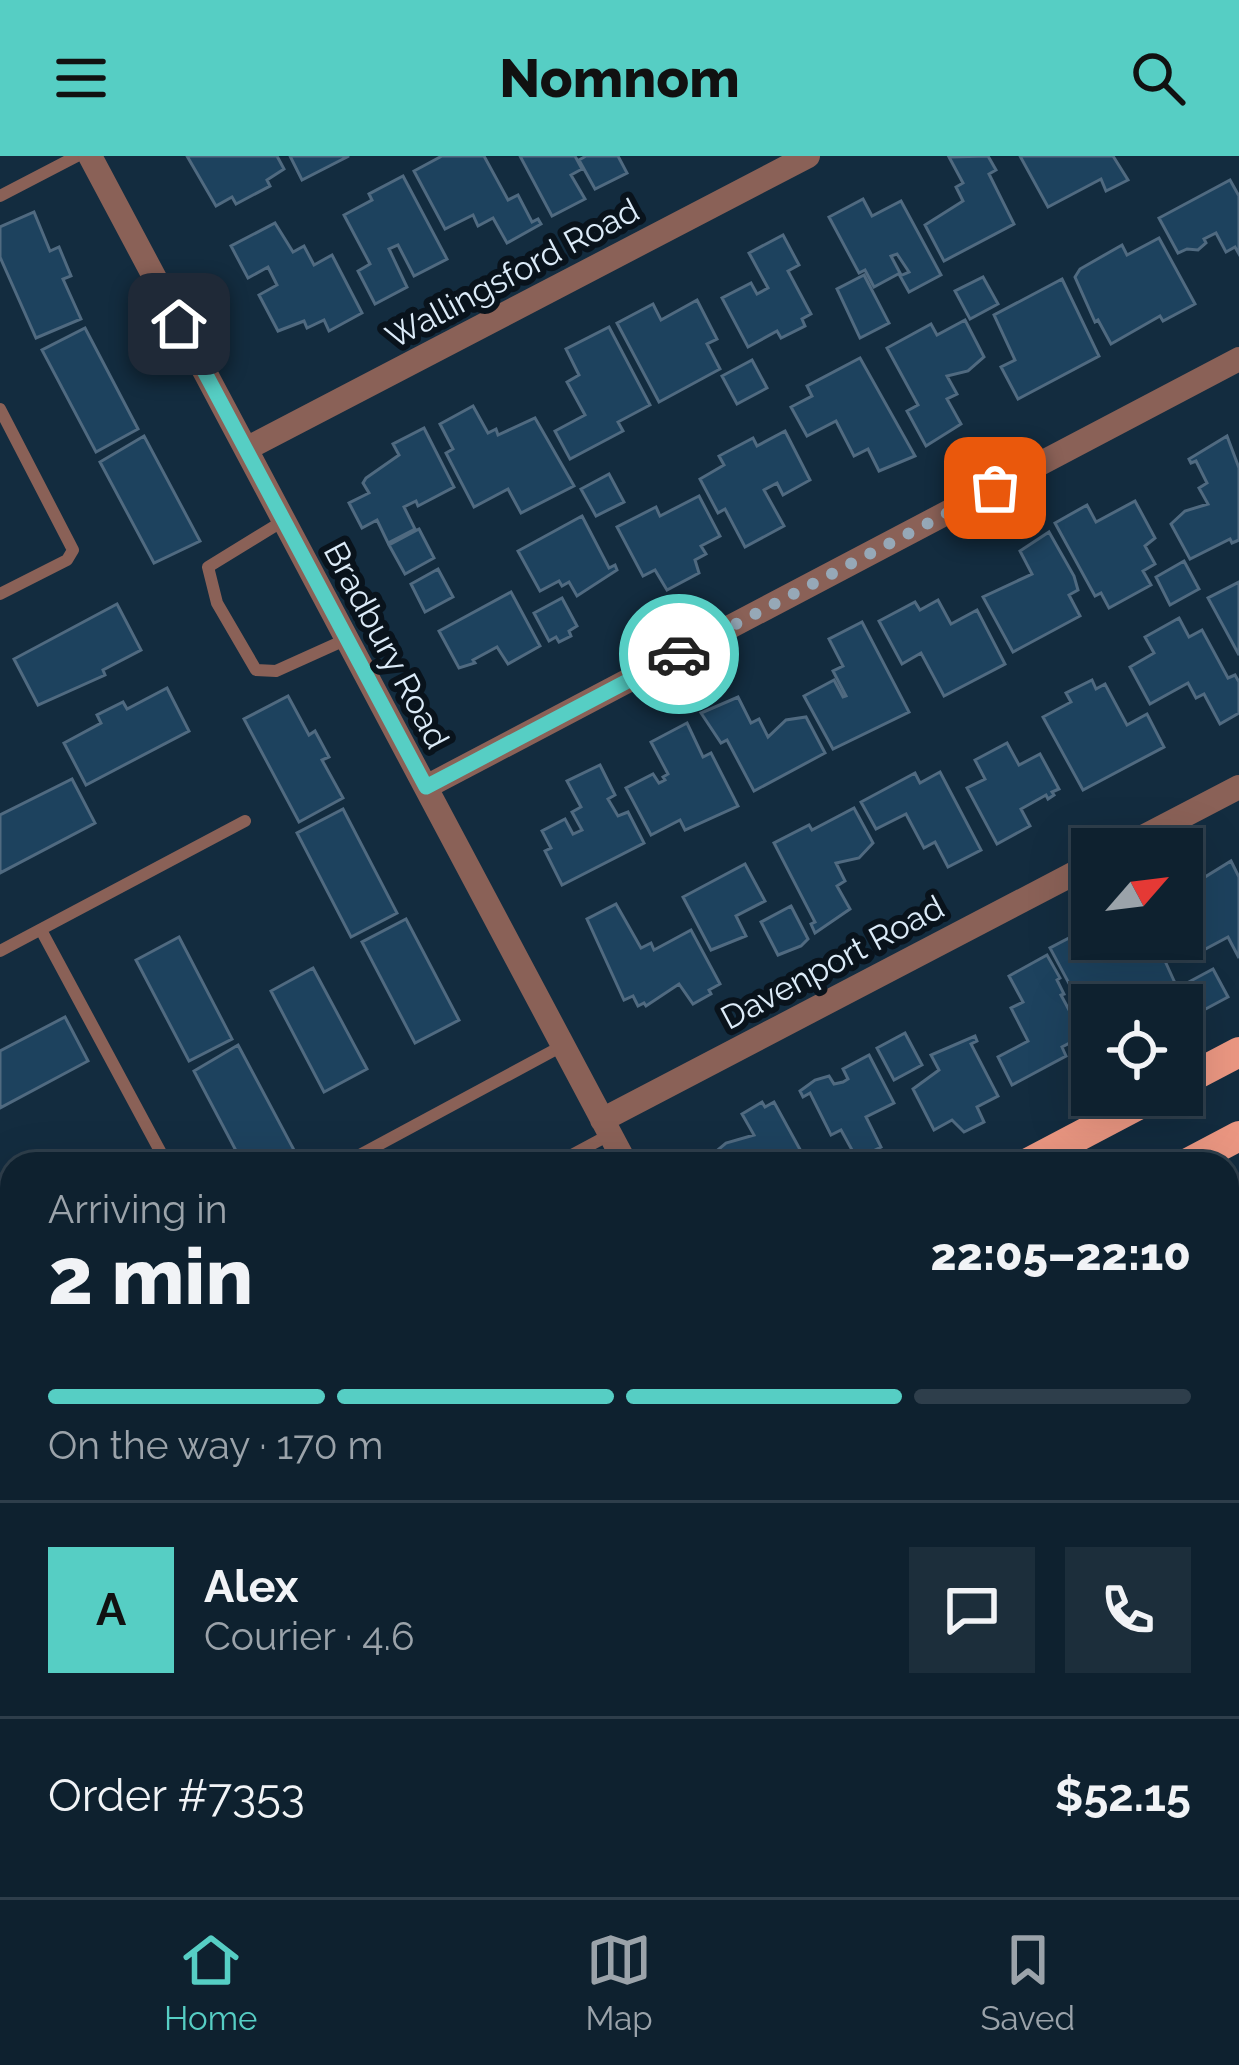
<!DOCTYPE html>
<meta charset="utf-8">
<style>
:root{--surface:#0e212f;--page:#1c2e3b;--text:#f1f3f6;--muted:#9ba3aa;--line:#2e3e4b;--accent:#56cec4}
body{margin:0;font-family:Raleway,sans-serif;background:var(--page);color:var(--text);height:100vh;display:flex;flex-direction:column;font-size:45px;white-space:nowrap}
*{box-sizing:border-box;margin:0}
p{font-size:39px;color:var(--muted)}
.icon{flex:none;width:66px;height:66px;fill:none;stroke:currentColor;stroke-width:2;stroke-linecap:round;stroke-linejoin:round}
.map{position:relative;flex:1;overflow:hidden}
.details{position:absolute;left:0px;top:996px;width:1239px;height:747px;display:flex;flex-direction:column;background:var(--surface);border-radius:36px 36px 0 0;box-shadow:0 12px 48px #0002,0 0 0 3px var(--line)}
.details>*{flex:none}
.needle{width:78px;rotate:62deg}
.tools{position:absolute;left:1071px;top:672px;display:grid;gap:24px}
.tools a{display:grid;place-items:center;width:132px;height:132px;border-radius:0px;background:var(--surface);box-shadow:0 12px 48px #0002,0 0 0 3px var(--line);font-size:60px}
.pin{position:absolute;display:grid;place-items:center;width:102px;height:102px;color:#fff;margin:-51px;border-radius:24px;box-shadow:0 6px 18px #0006}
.courier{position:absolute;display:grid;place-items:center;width:120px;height:120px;margin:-60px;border:9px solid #56cec4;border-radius:50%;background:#fff;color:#222;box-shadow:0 3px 15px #0007}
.head em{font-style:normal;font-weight:800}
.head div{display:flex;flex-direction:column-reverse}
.head{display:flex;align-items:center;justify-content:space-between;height:204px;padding:0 48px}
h1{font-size:78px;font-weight:800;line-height:90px}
.bar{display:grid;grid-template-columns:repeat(4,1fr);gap:18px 12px;align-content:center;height:144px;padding:0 48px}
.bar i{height:15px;border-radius:9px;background:var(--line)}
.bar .current{background:var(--accent)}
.bar p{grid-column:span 4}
.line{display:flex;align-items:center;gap:30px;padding:0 48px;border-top:3px solid var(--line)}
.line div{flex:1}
.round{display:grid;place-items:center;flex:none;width:126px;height:126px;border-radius:0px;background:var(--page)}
header{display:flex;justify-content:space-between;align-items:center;height:156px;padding:0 48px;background:var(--accent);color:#111;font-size:54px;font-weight:800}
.tabs{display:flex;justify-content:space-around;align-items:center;height:168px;border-top:3px solid var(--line);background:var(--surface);font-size:33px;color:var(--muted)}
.tabs a{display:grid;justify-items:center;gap:6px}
.tabs .current{color:var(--accent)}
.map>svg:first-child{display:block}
.building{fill:#1d425e;stroke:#506a80;stroke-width:3}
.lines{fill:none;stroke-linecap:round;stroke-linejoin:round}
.lane{stroke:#8a6157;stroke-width:12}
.street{stroke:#8a6157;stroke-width:24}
.primary{stroke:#eb9782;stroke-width:30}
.done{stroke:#96a8b7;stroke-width:12;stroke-dasharray:0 21.6}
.route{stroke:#56cec4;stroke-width:15}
.labels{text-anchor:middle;stroke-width:12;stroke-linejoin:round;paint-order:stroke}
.street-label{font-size:33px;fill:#dcebf8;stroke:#09131c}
</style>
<header><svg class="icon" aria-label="menu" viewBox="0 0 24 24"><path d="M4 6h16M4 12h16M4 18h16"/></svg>Nomnom<svg class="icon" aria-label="search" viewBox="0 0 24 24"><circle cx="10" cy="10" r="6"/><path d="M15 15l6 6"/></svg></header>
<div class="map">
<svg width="1239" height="1741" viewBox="0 0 1239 1741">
<rect width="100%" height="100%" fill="#132c3f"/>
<!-- building -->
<path class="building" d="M187 0H277L284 13 267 24 270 30 236 48 232 41 216 50Z
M290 0H349L302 24Z
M442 0H484L508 44 518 39 532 66 538 63 541 68 507 87 493 62 478 70 473 59 445 73 414 15Z
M520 0H575L582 13 571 19 585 43 552 60Z
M586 0H618L627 17 595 33 579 4Z
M988 0 996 14 989 18 1014 68 944 105 925 69 963 45 956 31 963 27 949 1Z
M1020 0H1113L1128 24 1106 35 1101 23 1048 51Z
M403 20 447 103 414 120 398 89 389 93 407 131 375 148 358 115 370 108 344 59 372 44 369 38Z
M1230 24 1239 40V98L1235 91 1226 96 1216 77 1204 83 1206 87 1198 94 1187 93 1178 97 1159 62Z
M863 43 872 60 901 45 941 119 909 136 900 120 909 116 897 98 891 100 900 117 874 131 865 114 859 117 829 61Z
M34 56 50 95 59 91 71 120 63 123 81 163 36 182 0 101V71Z
M275 67 293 96 304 90 314 109 332 99 362 157 329 175 324 164 307 172 304 165 278 175 259 139 277 129 268 111 248 122 231 90Z
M783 79 799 109 788 115 811 158 802 163 805 170 781 182 777 175 748 191 722 142 751 127 757 138 768 132 749 97Z
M1159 82 1195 148 1163 165 1160 160 1111 188 1098 164 1095 166 1075 121 1080 113 1122 89 1127 99Z
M864 119 889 167 860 182 837 133Z
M983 121 998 148 970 163 955 135Z
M1062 123 1099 200 1018 243 1001 211 1015 204 994 159Z
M697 144 717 183 707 188 720 213 659 246 617 167 653 148 661 164Z
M965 164 984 201 968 215 947 220 957 238 947 243 961 268 926 290 907 255 918 249 887 192 931 168 937 179Z
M609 171 650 249 618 266 623 275 570 303 555 275 585 259 567 226 579 219 566 193Z
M85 172 138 273 96 296 42 194Z
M860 202 915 300 879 315 868 293 854 300 836 265 807 280 791 251 812 240 807 230Z
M752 204 767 232 737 248 722 220Z
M473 250 488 277 496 273 498 279 535 262 574 330 521 357 508 333 474 351 446 297 453 293 440 268Z
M424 272 454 331 418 350 416 345 404 351 415 373 388 387 377 364 362 372 349 347 369 337 363 327 366 322 399 299 393 288Z
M785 275 810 324 783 339 777 327 764 334 784 370 745 391 725 353 718 357 700 323 724 309 719 300 753 282 757 290Z
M144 280 200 385 154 407 100 306Z
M1227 280 1239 312V384L1232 387 1230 383 1190 403 1171 368 1185 355 1208 348 1199 332 1207 327 1196 305 1191 307 1189 303Z
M609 318 624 346 596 360 581 333Z
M699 340 720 380 701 390 706 398 695 404 699 417 667 434 655 414 643 420 617 371 656 351 660 360Z
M1135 345 1155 382 1145 390 1155 408 1143 415 1151 429 1109 452 1101 437 1095 440 1055 367 1087 349 1096 366Z
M582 360 609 412 615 409 617 414 577 440 569 426 562 430 559 425 540 435 518 395Z
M419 373 434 402 405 418 389 389Z
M1049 376 1074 420 1078 434 1069 439 1080 460 1013 496 983 441 1032 418 1020 395Z
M1184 405 1199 433 1170 449 1156 421Z
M438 413 453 441 425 456 411 428Z
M1239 426V499L1208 442Z
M511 436 540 490 508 508 497 491 473 504 475 507 459 512 439 475Z
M562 442 577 470 569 475 571 480 559 486 556 481 549 485 534 457Z
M938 444 951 468 977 454 1005 508 944 540 921 497 902 508 879 465 915 446 920 454Z
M117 448 141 494 103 514 105 519 38 549 14 503Z
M1179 462 1189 481 1202 474 1228 522 1235 519 1239 526V557L1220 568 1204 538 1196 542 1188 527 1150 548 1130 511 1154 497 1145 481Z
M862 466 909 556 833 593 804 540 834 524 843 541 846 540 833 515 843 510 829 483Z
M1092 524 1096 533 1105 528 1127 569 1147 558 1164 591 1083 634 1043 561 1071 546 1066 537Z
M167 532 189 575 86 629 64 587 101 567 97 559 123 546 127 553Z
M288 540 309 579 315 575 329 601 322 604 343 642 299 666 244 563Z
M738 541 751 567 759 563 768 581 786 564 806 561 825 597 754 635 727 584 721 587 701 557Z
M687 567 703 601 711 597 738 650 685 674 680 664 651 679 626 632 653 618 659 627 665 624 663 621 668 618 651 586Z
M1007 587 1019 609 1040 598 1059 633 1052 636 1054 639 1048 643 1046 639 1021 653 1030 670 997 688 967 632 985 623 975 604Z
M600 609 615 639 608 643 618 660 628 656 644 687 562 729 545 695 551 692 542 675 565 663 573 678 582 674 572 656 581 651 567 625Z
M940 616 981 694 948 711 935 686 924 692 906 658 876 673 861 646 915 617 920 627Z
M72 623 95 667 0 717V659Z
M854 652 873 687 859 702 836 707 845 725 837 730 850 753 815 777 811 768 815 766 774 687 809 669 812 674Z
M343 653 397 757 351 781 297 677Z
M1231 705 1239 721V802L1228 781 1198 797 1182 767V729L1198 720 1200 724Z
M745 708 765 745 736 760 746 780 711 794 683 741Z
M616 748 641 792 651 787 654 794 691 774 720 828 709 834 711 838 693 848 679 828 646 850 644 847 638 850 633 840 624 844 587 763Z
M791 750 808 783 801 790 778 799 761 766Z
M406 763 459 864 415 887 362 786Z
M1092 770V783H1155L1175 827 1148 841 1152 849H1111L1104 836 1080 848 1050 792Z
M179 781 232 883 189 905 136 804Z
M1047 799 1060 822 1057 824 1064 838 1061 839 1083 880 1062 891 1066 900 1012 929 998 901 1028 885 1011 852 1023 846 1009 820Z
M313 812 367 913 324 936 271 835Z
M1213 813 1228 841 1200 856 1185 828Z
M65 861 88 905 0 952V895Z
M905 877 922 909 894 924 877 892Z
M975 880 977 885 971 888 998 940 977 951 984 966 964 976 952 964 934 974 913 933 939 914 931 899Z
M238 889 294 994 263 1008H243L194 915Z
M869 899 894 947 866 961 881 991 857 1003 841 974 831 979 810 937 803 941 800 935 815 924 829 920 834 928 843 926 848 923 843 913Z
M762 946 765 951 774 946 803 999 786 1008H720L714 997 726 987 754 979 742 958Z
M12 1034V1086L0 1064V1040Z
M1239 1122V1205L1227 1211V1129Z
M0 1286 12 1309V1371L0 1377Z
M1239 1401V1450L1227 1427V1407Z
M1227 1449 1239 1472V1491L1227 1497Z
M1227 1632 1239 1655V1680L1227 1686Z
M80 1731H167V1732L151 1741H86Z
M613 1731H657L662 1741H594Z
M667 1731H723L704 1741H672Z
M1091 1731H1178L1183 1741H1143L1140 1734 1126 1741H1096Z"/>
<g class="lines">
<!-- lane -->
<path class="lane" d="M0 40 77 0
M0 253 73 394 67 404 0 438
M283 365 208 411 217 447 256 514 276 515 347 483
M41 774 167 1008
M0 795 245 665
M343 1008 562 890
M555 1008 609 979
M0 1193 12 1187
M0 1245 12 1239
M0 1437 12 1430"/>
<!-- street -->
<path class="street" d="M90 0 626 1008
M246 293 808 0
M426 631 1239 203
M1120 693 1239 631
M602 964 1092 708
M1227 1296 1239 1289
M984 1731 989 1741
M1039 1731 1044 1741
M377 1741 397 1731"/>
<!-- primary -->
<path class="primary" d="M1182 926 1239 896
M1026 1008 1157 939
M1186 1008 1239 980
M0 1551 12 1545
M0 1631 12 1625"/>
</g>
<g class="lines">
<!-- done -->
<path class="done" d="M679 498 995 332"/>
<!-- route -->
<path class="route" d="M179 168 426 631 679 498"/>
</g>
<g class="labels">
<!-- street labels -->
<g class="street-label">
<text transform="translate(512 117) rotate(-28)" y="12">Wallingsford Road</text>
<text transform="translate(387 489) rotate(62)" y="12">Bradbury Road</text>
<text transform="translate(832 806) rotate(-28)" y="12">Davenport Road</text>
</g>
</g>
</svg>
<div class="tools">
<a><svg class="needle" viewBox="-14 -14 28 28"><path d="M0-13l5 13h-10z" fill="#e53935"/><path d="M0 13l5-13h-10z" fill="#9ba3aa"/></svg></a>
<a><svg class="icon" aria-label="locate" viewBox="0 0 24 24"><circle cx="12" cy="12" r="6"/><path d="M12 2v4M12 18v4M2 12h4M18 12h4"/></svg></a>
</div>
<div class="pin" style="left:995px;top:332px;background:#ea580c"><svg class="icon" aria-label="bag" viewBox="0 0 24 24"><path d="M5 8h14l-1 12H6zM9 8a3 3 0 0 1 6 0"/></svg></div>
<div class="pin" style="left:179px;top:168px;background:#1f2937"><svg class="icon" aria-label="home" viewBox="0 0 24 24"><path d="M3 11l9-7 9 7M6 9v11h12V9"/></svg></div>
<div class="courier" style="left:679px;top:498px"><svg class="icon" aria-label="car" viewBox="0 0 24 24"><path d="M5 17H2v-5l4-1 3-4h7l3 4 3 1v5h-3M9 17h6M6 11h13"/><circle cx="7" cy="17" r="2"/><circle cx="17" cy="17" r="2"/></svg></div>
<section class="details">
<div class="head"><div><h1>2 min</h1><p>Arriving in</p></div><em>22:05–22:10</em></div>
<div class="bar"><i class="current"></i><i class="current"></i><i class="current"></i><i></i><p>On the way · 170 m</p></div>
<div class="line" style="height:216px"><b class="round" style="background:var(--accent);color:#111">A</b><div><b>Alex</b><p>Courier · 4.6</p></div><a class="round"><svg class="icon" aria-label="chat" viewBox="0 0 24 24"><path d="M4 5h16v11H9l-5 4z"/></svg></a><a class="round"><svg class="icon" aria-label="phone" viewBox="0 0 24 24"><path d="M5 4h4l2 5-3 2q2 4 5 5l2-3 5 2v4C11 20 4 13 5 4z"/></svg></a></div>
<div class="line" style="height:156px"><div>Order #7353</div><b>$52.15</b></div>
</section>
</div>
<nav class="tabs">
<a class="current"><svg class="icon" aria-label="home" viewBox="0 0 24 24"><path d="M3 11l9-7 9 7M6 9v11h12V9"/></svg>Home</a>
<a><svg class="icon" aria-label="map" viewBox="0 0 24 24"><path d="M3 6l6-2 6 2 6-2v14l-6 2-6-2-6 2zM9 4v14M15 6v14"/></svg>Map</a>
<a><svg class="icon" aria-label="saved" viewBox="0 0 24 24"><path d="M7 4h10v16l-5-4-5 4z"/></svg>Saved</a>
</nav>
